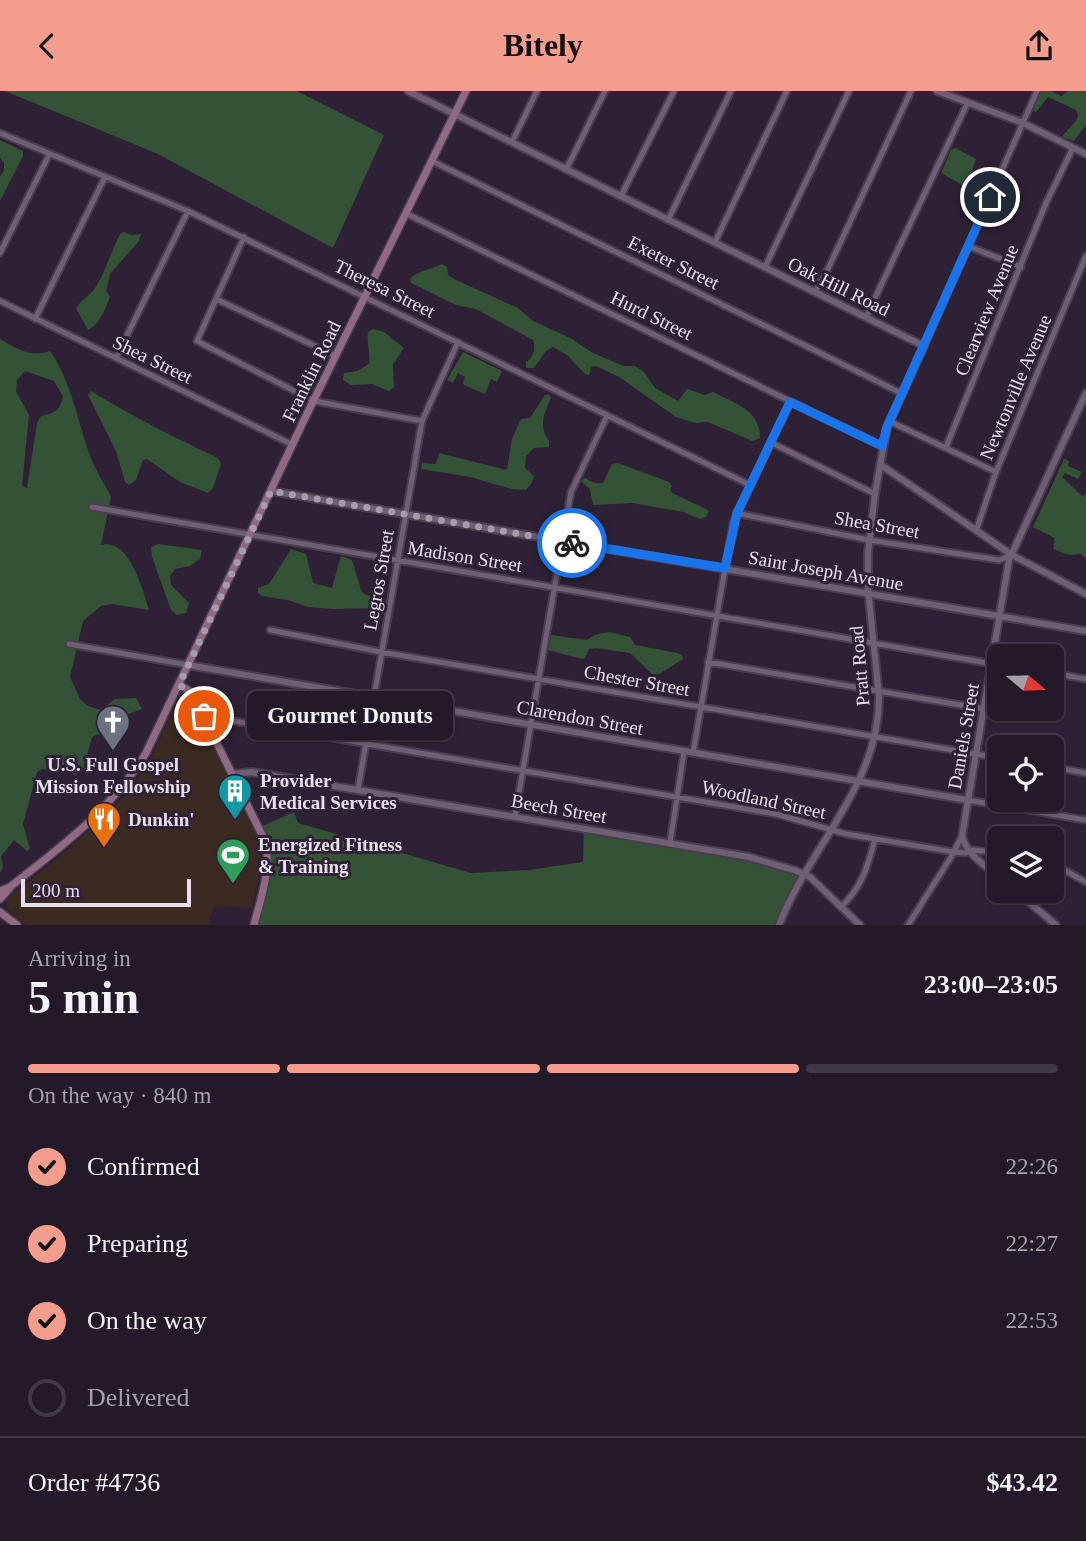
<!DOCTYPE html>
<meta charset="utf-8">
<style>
:root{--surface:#231928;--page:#2b2230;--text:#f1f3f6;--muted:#a3a0a8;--line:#403845;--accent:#f49d8c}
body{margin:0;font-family:Georgia,serif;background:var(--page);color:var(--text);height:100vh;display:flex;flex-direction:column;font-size:26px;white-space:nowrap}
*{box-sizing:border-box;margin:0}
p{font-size:23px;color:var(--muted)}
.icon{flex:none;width:38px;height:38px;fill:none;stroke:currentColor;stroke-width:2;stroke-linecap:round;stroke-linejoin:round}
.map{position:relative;height:834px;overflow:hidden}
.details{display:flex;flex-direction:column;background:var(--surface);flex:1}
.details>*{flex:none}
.needle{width:46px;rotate:109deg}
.tools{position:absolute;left:987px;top:553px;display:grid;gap:14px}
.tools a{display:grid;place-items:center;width:77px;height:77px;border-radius:10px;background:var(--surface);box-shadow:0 2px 5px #0004,0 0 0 2px var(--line);font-size:35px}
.scale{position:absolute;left:21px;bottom:18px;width:170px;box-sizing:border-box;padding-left:7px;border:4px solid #e8dfec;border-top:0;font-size:19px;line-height:24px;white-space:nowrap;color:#e8dfec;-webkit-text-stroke:5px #2f2135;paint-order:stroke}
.pin{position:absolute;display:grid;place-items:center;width:60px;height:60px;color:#fff;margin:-30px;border:4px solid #fff;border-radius:50%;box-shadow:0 2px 7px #0007}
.courier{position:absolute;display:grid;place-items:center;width:70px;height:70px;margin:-35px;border:5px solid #1a73e8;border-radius:50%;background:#fff;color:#222;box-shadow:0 2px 9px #0007}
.bubble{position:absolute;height:49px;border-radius:10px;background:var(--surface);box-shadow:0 2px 5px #0004,0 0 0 2px var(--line);font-size:23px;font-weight:800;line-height:49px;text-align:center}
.headline em{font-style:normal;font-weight:800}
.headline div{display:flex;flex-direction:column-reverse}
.headline{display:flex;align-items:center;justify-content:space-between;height:119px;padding:0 28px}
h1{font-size:46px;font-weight:800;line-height:52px}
.bar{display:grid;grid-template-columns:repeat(4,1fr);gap:10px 7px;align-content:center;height:84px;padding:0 28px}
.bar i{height:9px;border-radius:5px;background:var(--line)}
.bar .active{background:var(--accent)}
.bar p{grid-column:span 4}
.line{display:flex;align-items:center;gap:18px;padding:0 28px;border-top:2px solid var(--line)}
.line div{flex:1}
ol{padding:0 28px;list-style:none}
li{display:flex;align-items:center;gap:21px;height:77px}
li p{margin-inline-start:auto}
li .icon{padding:7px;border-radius:50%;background:var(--accent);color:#111;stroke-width:4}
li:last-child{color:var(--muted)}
li i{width:38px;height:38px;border:4px solid var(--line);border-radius:50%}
header{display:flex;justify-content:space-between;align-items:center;height:91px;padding:0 28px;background:var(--accent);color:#111;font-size:32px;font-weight:800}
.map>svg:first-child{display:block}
.commercial{fill:#3b2a21}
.green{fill:#345235;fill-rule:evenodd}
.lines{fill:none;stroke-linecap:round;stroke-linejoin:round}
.minor-casing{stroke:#493d4e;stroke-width:9}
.tertiary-casing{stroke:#493d4e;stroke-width:10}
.secondary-casing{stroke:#493d4e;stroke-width:10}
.minor{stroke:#6f5f75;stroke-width:5}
.tertiary{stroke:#6f5f75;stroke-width:6}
.secondary{stroke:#906a80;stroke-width:7}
.done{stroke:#a79cac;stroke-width:7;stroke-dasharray:0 12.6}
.route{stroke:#1a73e8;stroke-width:9}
.labels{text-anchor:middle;stroke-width:6;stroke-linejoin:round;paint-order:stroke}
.street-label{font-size:19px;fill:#e8dfec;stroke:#2f2135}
.poi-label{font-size:19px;font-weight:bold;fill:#e8dfec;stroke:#2f2135;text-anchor:start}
</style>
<header><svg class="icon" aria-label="back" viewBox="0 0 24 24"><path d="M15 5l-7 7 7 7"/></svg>Bitely<svg class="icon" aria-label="share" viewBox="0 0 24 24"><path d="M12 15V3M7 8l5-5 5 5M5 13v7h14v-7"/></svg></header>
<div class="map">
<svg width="1086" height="834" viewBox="0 0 1086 834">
<rect width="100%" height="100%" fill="#2f2135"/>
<!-- commercial -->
<path class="commercial" d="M183 604 201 631 259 750 262 759 260 780 252 817 218 815 213 818 208 834H26L6 816 7 808 70 757 127 703 149 672 180 605Z"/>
<!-- green -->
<path class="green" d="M5 0H297L384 44 333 157 158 63Z
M1040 0H1051L1061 5 1068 0H1086V34L1074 50 1063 46V44L1076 30 1078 24 1076 19 1048 6 1036 21 1033 20Z
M0 49 23 60V65L0 110V86L4 79V72L0 67Z
M955 57 976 68 970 86 962 94 943 83 942 80 951 59Z
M124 141 131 144 141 143 139 150 110 183 106 200 110 206C105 218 100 233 88 239L76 217C82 208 91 204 95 197 106 181 111 159 121 142Z
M442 173 447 176 448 184 456 189 518 217 533 230 572 248 593 262 624 275H635L644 281 655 297 678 310 687 298 705 304 713 301C734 312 761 319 760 347L752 350 708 331 696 332 676 326 619 286 596 275 591 276 589 284 585 283 567 264 553 256 546 260 534 277H526V271C534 267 536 256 533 249L476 218 456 214 411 192 410 188C417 179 432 179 442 173Z
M373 238 384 241 404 257 393 273 394 296 389 300 372 293 351 294 343 289 344 282 357 280 369 273C371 262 366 253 368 241Z
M0 248C17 258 31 267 50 260 71 291 77 327 89 362 94 377 104 392 111 406L101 454C130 447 142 498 149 519L112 513 101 515 83 530 70 586 80 608 88 615 101 619 115 608 136 607 142 618 121 626 119 649 98 643 92 646 83 679 76 684 42 678 37 681 23 733 30 758 27 760 14 749 1 765 3 777 0 782ZM25 280 54 290 63 305C60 320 55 322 41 325L37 332 27 397 22 395 29 324 16 300 17 289Z
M463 261 502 280 497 291 491 288 485 303 464 294 463 292 465 286 458 282 453 292 447 289Z
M91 300C132 325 175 347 218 367L221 373 213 397 208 402 180 391 147 368 143 369 136 389 129 394 125 391 116 360 88 304Z
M545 304H549L551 307C544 322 538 336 549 350V356L534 357 526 365 525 377 534 385 531 393 526 399 512 398 470 386 421 378 422 372 436 373 439 362 507 379 512 348 521 328 530 327Z
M1064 368 1069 370 1068 375 1082 381 1078 388 1065 382 1062 386 1083 406 1086 402V468L1081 463 1069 464 1053 458 1055 447 1033 436Z
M618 372 669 391 672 395 670 399 672 402 704 417 709 420 706 426 700 428 683 421 632 412 593 414 590 398 581 390 585 387 594 392H603L612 373Z
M158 453 202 459 200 468 190 475 175 478 170 485 171 494 189 512 186 522 177 524 171 519 152 466 151 456Z
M291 458 306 463 313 492 332 497 341 465 352 469 361 499 364 503 378 508 379 514 377 517 334 518 308 516 288 509 262 505 258 502V497L269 493Z
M609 541 630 546 635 554 677 562 682 564 683 568 659 583H652L630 562 596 557 589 558 585 567 582 568 548 559 551 544 587 549 595 544Z
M294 721 298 732 471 782 529 779 583 771 584 737 749 766 805 784 779 834H254L267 770 260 736Z"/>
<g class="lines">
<!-- minor casing -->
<g class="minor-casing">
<path id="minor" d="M0 42 188 120 750 394
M512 51 537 0
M432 70 901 302
M566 79 605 0
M621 105 674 0
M407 123 882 355
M668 129 731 0
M244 146 197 250 314 310 422 330
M715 151 787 0
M968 155 1021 176
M0 162 49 64
M765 176 849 0
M815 201 828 178 911 0
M216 208 336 265
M0 210 293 354
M866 226 968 11
M35 228 105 86
M924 255 1037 0
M116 267 188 120
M889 330 996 381
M772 352 875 403
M946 356 1046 112 1073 57
M92 416 999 574
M736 422 869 449 999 469 1012 464
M976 440 996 381 1086 165
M270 539 381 561 999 667
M69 553 188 574
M708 571 984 618
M1052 582 1086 588
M204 625 776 723 846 743 954 761 965 762 973 759 999 762
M693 662 733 432 790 311
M1052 676 1086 682
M358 698 422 330 458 251
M967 709 1086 729
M515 725 571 401 607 325
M670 752 684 661
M1052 772 1086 791
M992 780 990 768 996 762
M841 816C862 796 868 775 875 748
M908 834 951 766 962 745"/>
</g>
<!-- tertiary casing -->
<g class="tertiary-casing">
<path id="tertiary" d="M408 0 924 255 887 336 875 403 868 462V497L879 606C879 695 809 756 779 834
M937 0 1023 32 1086 63
M881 374 1012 464 1086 503
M271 400 1086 540
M188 574 967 709
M232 683 252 681 749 766 794 779 810 786 860 834
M999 786C985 774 967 764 962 745L1009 469 1086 302
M1016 800 1056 834"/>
</g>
<!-- secondary casing -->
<g class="secondary-casing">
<path id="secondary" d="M179 594 188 599 197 612 265 750C272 777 261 807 254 834
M0 800 10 796C62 755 110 720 146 662L305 327 466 0
M0 808 10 797
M0 821 17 834"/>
</g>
<!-- minor -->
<use href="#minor" class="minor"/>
<!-- tertiary -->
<use href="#tertiary" class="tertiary"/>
<!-- secondary -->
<use href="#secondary" class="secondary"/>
</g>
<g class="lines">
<!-- done -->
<path class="done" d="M204 625 188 599 179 594 271 400 572 452"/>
<!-- route -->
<path class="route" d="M572 452 725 477 737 422 790 311 882 355 887 336 990 106"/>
</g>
<!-- icons -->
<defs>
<g id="church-pin" transform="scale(1.75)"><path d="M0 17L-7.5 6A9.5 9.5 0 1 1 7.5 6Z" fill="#6b7280" stroke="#2f2135"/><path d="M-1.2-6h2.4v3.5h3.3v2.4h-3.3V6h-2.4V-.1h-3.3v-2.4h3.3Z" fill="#fff"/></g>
<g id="building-pin" transform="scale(1.75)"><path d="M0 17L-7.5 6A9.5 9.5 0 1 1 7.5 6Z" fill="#0f9aa8" stroke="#2f2135"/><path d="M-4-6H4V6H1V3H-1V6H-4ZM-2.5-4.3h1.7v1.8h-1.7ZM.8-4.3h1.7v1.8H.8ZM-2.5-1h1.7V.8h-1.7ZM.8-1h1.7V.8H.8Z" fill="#fff"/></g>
<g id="restaurant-pin" transform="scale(1.75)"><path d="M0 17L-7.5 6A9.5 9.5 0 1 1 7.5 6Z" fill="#e8710a" stroke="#2f2135"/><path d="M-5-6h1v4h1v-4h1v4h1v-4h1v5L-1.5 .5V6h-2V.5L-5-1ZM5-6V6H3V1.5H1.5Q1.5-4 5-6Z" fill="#fff"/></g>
<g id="stadium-pin" transform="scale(1.75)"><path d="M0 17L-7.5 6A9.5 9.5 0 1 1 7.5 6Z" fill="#2e9e5b" stroke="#2f2135"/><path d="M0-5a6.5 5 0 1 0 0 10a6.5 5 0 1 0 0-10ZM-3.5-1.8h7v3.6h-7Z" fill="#fff"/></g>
</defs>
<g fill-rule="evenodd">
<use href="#church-pin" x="113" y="631"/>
<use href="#building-pin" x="235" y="700"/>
<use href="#restaurant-pin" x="104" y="728"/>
<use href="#stadium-pin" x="233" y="764"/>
</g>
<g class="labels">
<!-- street labels -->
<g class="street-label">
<text transform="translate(674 171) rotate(26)" y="7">Exeter Street</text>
<text transform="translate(839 195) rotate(26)" y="7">Oak Hill Road</text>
<text transform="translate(385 197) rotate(26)" y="7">Theresa Street</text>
<text transform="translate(986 219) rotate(-68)" y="7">Clearview Avenue</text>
<text transform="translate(652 224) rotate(26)" y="7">Hurd Street</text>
<text transform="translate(153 268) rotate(26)" y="7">Shea Street</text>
<text transform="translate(311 280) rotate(-64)" y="7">Franklin Road</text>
<text transform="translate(1015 296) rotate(-67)" y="7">Newtonville Avenue</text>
<text transform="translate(877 433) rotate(10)" y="7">Shea Street</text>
<text transform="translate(465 465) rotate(9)" y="7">Madison Street</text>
<text transform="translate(826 479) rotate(10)" y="7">Saint Joseph Avenue</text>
<text transform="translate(378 489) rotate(-80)" y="7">Legros Street</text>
<text transform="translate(859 575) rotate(-95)" y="7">Pratt Road</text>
<text transform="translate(637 589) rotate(10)" y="7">Chester Street</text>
<text transform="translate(580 626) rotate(10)" y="7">Clarendon Street</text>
<text transform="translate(963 645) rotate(-80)" y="7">Daniels Street</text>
<text transform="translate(764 708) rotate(12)" y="7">Woodland Street</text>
<text transform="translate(559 717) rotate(10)" y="7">Beech Street</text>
</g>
<!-- poi labels -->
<g class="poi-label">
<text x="113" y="680" text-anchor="middle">U.S. Full Gospel<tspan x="113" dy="22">Mission Fellowship</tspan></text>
<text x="260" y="696">Provider<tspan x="260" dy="22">Medical Services</tspan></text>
<text x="128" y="735">Dunkin'</text>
<text x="258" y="760">Energized Fitness<tspan x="258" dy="22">&amp; Training</tspan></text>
</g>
</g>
</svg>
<div class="tools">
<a><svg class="needle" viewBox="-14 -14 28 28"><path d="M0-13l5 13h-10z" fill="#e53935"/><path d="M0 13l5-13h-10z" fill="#a3a0a8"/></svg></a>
<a><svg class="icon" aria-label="locate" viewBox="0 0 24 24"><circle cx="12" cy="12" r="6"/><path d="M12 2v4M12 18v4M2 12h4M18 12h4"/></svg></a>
<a><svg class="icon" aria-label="layers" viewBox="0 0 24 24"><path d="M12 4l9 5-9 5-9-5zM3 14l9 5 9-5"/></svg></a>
</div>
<div class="scale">200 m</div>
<div class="pin" style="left:204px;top:625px;background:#ea580c"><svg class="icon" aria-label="bag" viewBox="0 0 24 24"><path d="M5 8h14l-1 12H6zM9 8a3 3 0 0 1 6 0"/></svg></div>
<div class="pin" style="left:990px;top:106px;background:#1f2937"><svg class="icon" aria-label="home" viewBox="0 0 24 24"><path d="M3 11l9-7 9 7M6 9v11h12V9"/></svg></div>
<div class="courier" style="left:572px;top:452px"><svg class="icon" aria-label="bike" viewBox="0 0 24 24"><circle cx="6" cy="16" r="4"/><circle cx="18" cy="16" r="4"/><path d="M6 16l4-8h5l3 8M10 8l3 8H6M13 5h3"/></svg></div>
<div class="bubble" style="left:247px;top:600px;width:206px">Gourmet Donuts</div>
</div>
<section class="details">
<div class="headline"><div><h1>5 min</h1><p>Arriving in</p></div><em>23:00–23:05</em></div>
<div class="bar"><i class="active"></i><i class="active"></i><i class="active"></i><i></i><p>On the way · 840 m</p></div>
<ol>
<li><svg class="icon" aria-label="check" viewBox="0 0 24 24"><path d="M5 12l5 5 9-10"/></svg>Confirmed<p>22:26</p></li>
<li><svg class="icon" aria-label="check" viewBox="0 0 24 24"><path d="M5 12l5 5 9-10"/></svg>Preparing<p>22:27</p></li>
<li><svg class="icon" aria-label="check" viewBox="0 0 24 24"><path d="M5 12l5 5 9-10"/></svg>On the way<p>22:53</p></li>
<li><i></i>Delivered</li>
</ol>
<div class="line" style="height:91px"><div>Order #4736</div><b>$43.42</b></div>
</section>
